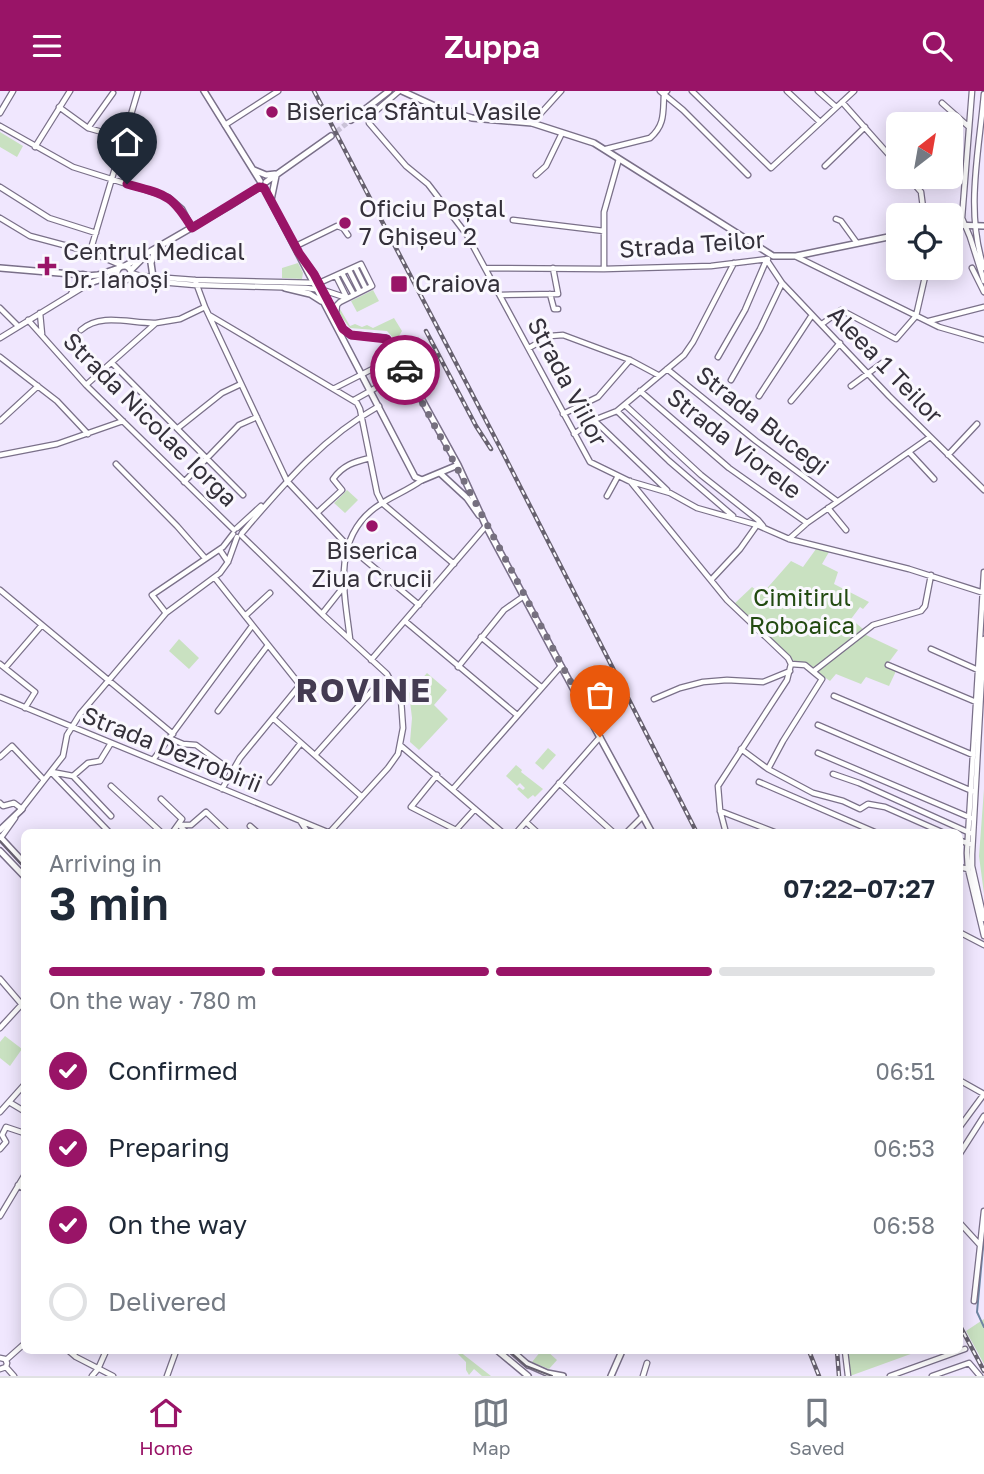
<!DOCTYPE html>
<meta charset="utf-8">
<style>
:root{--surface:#fff;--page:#f2f2f3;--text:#1f2937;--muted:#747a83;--line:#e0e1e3;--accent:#991467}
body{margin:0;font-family:"Golos Text",sans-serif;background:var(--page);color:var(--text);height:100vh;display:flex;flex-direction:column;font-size:26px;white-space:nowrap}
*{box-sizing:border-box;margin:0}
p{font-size:23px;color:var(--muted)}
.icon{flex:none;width:38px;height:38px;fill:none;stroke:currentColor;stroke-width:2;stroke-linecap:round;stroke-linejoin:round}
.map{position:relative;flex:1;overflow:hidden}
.side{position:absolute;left:21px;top:738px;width:942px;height:525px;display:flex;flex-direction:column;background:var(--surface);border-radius:10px;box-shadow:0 4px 18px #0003}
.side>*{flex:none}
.needle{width:46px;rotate:31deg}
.tools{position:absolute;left:886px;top:21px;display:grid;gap:14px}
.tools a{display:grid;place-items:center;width:77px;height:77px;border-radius:10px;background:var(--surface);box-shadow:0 4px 18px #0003;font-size:35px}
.pin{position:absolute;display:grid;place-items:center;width:60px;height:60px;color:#fff;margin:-72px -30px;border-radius:50% 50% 50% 0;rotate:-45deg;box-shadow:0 0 7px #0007}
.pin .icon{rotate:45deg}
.courier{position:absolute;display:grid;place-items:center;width:70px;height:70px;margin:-35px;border:5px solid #991467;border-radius:50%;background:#fff;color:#222;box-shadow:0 2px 9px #0007}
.headline em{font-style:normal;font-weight:600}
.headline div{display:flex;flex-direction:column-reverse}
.headline{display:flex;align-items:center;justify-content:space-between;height:119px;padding:0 28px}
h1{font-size:46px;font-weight:600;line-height:52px}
.bar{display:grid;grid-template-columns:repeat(4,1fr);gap:10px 7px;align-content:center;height:84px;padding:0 28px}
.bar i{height:9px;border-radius:5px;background:var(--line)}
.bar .on{background:var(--accent)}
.bar p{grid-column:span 4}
ol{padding:0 28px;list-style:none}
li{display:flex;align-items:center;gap:21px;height:77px}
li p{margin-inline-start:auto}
li .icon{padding:7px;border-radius:50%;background:var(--accent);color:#fff;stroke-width:4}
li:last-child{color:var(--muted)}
li i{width:38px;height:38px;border:4px solid var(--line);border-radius:50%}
header{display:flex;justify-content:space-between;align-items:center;height:91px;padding:0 28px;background:var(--accent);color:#fff;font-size:32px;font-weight:600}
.tabs{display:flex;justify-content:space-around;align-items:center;height:98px;border-top:2px solid var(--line);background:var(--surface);font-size:19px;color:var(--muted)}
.tabs a{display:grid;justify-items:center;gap:4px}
.tabs .on{color:var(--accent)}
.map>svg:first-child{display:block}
.green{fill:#c9e1c1}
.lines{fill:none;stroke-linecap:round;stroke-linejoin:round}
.stream{stroke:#6e85a2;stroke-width:2}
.major-tunnel{stroke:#cac2d7;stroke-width:5;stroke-dasharray:5 2.5;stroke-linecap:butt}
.minor-casing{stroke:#7a7089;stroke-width:7}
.major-casing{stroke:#7a7089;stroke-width:8}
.minor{stroke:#fff;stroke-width:4.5}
.major{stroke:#fff;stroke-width:5}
.tram{stroke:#67616f;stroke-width:2}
.rail-casing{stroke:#67616f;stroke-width:4.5}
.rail{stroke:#faf8fe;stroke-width:2;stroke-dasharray:5;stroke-linecap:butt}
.done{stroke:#76707f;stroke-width:7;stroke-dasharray:0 12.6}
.route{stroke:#991467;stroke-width:9}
.poi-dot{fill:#991467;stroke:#faf8fe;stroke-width:2.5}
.labels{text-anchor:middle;stroke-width:6;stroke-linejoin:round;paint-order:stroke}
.poi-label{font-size:24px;fill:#34303a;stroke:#faf8fe;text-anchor:start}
.street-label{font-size:24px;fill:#34303a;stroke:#faf8fe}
.park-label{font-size:24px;fill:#224a11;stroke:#faf8fe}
.district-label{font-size:32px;font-weight:bold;letter-spacing:2px;fill:#443b52;stroke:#faf8fe}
</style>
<header><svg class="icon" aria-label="menu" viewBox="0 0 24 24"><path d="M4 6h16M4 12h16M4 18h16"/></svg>Zuppa<svg class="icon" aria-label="search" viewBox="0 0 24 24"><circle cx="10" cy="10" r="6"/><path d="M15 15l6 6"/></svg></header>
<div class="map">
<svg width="984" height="1285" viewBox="0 0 984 1285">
<rect width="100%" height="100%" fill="#f0e7fe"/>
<!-- green -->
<path class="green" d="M0 41 23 55 17 66 0 56Z
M298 172 303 182 302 188 282 187V177Z
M373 199 379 210 357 221 351 210Z
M340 218 350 235 355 233 362 236 367 234 373 237 394 227 402 240 396 250 387 240 350 237 340 224Z
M347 399 358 409 345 422 334 412Z
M816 458 829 461 822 473 838 481 834 493 869 511 863 518 860 516 851 528 863 538 814 578 805 573 796 572 734 513 752 496 762 503 791 470 803 476Z
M864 543 898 559 886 575 896 580 889 595 866 586 861 593 836 583 830 590 817 581Z
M179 548 199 567 189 578 169 560Z
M427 582 447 599 434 614 448 628 419 659 410 651 412 627 409 602Z
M548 657 556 664 543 679 535 672Z
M516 674 522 679 521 681 543 698 535 706 533 704 528 708 517 698 519 696 523 699 525 697 520 692 517 695 506 685Z
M984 698V803L979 765Z
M5 945 22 958 10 975 0 967V951Z
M984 1228V1273L966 1240Z
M455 1260H459L491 1285H482L474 1278 469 1284 466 1279V1271Z
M541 1260H547L557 1269 549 1278 532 1271Z
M847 1260H919L850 1285Z"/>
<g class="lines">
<!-- stream -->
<path class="stream" d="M984 1145 977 1221 984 1236"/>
<!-- major-tunnel -->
<path class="major-tunnel" d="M331 45 351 29"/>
<!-- minor casing -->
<g class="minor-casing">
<path id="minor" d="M399 0 371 24 369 32 406 75 428 93 467 144 590 371 629 390 670 402 697 417 757 434 789 448 909 478 984 502
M660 0 683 19 748 84
M692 0 771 77 854 0
M787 0 820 31
M818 0 836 16
M972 0 962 127 970 146 984 190
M984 3C979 61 965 120 984 177
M842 11 898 74
M942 12 969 36
M59 16 88 37 123 47
M0 22 13 0
M532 32 561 0
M225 34 278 0
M0 35 73 76 168 106 182 118 192 137
M88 37 113 2
M35 56 70 0
M606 58 650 47C665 34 663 22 664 3L667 0
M825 75 865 36
M536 84 546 75 562 42
M908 86 921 101 924 124
M913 91 920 86
M0 96 49 127 96 142
M0 127 30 145 90 161 123 175
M836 128 841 130 857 152
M513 129 604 140
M296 155 337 135 343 137 348 144
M90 161 138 0
M797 166 939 236 984 249
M766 168 782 192 889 305 984 399
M355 176 366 198
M486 177 604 178 711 175 768 168
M972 177 984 201
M604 178V121L619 68
M349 179 360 201
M131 182 141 185 195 189 319 192 361 173 372 195 340 211 337 214 336 222
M342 182 354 204
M336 185 347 207
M125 188 195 194 306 197 323 199 347 207
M195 189 205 216 287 390 347 454 419 514
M71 203 78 192
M550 203 554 218H558
M500 204 558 203 553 177
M0 217 18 235
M40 222 42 243
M209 224 357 312 360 318 377 402 382 412 454 473
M28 229 86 294 234 439
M929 230 984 216
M822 233 841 219 896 248 916 225 927 177
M81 239C101 221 132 233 156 232
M0 247 85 195
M529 257 550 245 563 244 630 269 658 284
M0 266 57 310 88 343
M718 266 745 219 766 170
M112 272 243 404
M667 278 756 350 837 410
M731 289 760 238 782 192
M86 294 156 232 180 228 205 216
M851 295 882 272
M335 297 398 265
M640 300 729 377 807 432
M759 305 812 224
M354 309 406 280
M791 310 840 252
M625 314 701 384 758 429 763 435
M617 320 669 370 733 425
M563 323 598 306 630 269
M594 329 667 399
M0 330 38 295
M178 337 222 302 241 293
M574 343 594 329 617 320 684 264 693 251 734 172
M909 361 934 388
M0 364 57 353 123 330
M948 364 977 333
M116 373 177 435 205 467
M630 390 727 509 788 567 791 573 787 589 718 695 720 719 726 742
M184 391 239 334 257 326
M607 405 618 385
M828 417 846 439
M317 422 342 399 333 388C343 374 354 371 370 367
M237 437 261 415
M242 442C283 394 323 346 379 315
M241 444 322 523 387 583 401 608 403 637 398 663 388 677 329 742
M789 448 807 432 930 346
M220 459 228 471
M984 481 967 762 968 778 984 845
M215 487 300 594 240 667 222 698
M711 489 740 458 757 434
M0 499 173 643
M166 522 152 504 223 456 233 443
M322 523 345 494
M245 525 270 502
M405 530 517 624
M481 546 541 596
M350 548C345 505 332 453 371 420 386 407 406 401 422 389
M984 548 972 763V775L984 828
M931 558 978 579
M371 569 486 435
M0 573 35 601 25 617
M888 574 976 611
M458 576 504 519 524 505
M5 577 42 534
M814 580 873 534 921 520 925 515 931 484
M834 605 973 664
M0 606 330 742
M654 608 680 597 703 591 727 589 763 591 790 580
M218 620 268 554
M274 628 361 705
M818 634 972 700
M169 647 183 653 196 654 233 681
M400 654 503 742
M741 658 768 678 783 650 822 588 805 574 791 573
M818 662 971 727
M315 664 372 600
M0 666 12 655 44 689
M153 669 252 535
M768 678 813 702 843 710 860 718 868 713 885 716 944 742
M51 681 109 741
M52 681 73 685 111 725
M833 683 859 692 970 742
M437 684 411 716 456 739 475 718
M73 685 88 672 100 670 111 652
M270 691 301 652
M759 691 877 742
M559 692 614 742
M111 695 162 742
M453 698 561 575
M161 708 182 728 172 742
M0 712 3 715 14 712 22 718
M20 720 63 665 67 644 80 623 166 522 220 482 228 471 237 446
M720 720 777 742
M301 731 308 742
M526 731 538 742
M178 734H191L206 721 228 742
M179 734 187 742
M250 735 258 742
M516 742 600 646
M626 742 643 725
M0 748 15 727
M959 749 969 753
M959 776 968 778
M959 841 984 854
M0 888 24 916
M0 937 22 913
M959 989 984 1003
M9 1011 24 1020
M0 1021 24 994
M959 1037 984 1003
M0 1058 6 1051 2 1044 6 1036 24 1042
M959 1064 984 1025
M18 1094 24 1098
M0 1125 24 1085
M959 1131 979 1153
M974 1210 984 1120
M959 1222V1223
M69 1260 76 1266 113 1285
M845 1260 848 1285
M0 1267 5 1268 7 1272 6 1276 0 1278
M6 1269 24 1253
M6 1276 14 1285
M92 1285 98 1278 106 1260
M167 1285 176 1260
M643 1285 647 1272
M890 1285 965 1258
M932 1285 969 1272 980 1285"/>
</g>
<!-- major casing -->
<g class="major-casing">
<path id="major" d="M204 0 260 90
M402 0 439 17 472 27 532 32 594 52 773 165H796L898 144
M351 29 389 0
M254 79 266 84 275 83
M266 91 331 45
M264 97 415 386 422 389 458 374
M271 109 276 85
M950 134 984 135
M303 168 314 183 343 238 351 244
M125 175 229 115 259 96
M117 182a7 7 0 1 1 14 0a7 7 0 1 1-14 0Z
M0 177 83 184
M131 179 145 165
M77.5 189a5.5 5.5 0 1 1 11 0a5.5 5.5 0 1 1-11 0Z
M86 185 98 184 119 177
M153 186 151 172 155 159
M87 193 102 188 120 187
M285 197 310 203 321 210
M351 244 385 247 390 251 458 374 486 435 561 575 652 742
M441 383 467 407 479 424
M0 739 22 718
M0 746 24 772
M0 760 24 785
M498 1260 528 1285
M512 1260 528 1274
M527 1273 547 1282 563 1285
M611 1285 622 1260"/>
</g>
<!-- minor -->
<use href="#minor" class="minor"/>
<!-- major -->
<use href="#major" class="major"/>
<!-- tram -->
<path class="tram" d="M0 750 24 776
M509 1260 526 1275 552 1285"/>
<!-- rail casing -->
<g class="rail-casing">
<path id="rail" d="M314 0 504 364 697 742
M426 240 476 335 491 358
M959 1233 984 1280
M809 1260 819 1285
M837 1260 839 1285"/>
</g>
<!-- rail -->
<use href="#rail" class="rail"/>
</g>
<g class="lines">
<!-- done -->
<path class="done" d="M405 279 600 646"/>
<!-- route -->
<path class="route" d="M127 93C165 104 171 102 192 137L259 96 264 97 299 162 314 183 343 238 351 244 387 248 405 279"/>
</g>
<!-- markers -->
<g class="poi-dot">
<circle cx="272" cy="21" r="7"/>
<circle cx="345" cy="132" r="7"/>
<path d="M43.5 164.5h7v7h7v7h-7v7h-7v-7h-7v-7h7z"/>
<rect x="390" y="184" width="18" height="18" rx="3.5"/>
<circle cx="372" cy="435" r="7"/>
</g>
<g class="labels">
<!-- poi labels -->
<g class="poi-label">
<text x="286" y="29">Biserica Sfântul Vasile</text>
<text x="359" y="126">Oficiu Poștal<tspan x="359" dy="28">7 Ghișeu 2</tspan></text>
<text x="63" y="169">Centrul Medical<tspan x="63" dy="28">Dr. Ianoși</tspan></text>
<text x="415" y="201">Craiova</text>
<text x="372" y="468" text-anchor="middle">Biserica<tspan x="372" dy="28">Ziua Crucii</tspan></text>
</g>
<!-- street labels -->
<g class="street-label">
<text transform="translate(692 154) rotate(-4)" y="8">Strada Teilor</text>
<text transform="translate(885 274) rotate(46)" y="8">Aleea 1 Teilor</text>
<text transform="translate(567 291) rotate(62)" y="8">Strada Viilor</text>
<text transform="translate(150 329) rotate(45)" y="8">Strada Nicolae Iorga</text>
<text transform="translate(762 330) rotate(38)" y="8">Strada Bucegi</text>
<text transform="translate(734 353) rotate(38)" y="8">Strada Viorele</text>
<text transform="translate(172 659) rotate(22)" y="8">Strada Dezrobirii</text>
</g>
<!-- park labels -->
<g class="park-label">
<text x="802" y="515">Cimitirul<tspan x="802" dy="28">Roboaica</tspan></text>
</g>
<!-- district labels -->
<g class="district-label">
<text x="364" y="611">ROVINE</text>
</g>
</g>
</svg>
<div class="tools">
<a><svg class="needle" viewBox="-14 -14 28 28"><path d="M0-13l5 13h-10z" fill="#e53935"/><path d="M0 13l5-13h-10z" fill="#747a83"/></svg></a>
<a><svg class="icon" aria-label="locate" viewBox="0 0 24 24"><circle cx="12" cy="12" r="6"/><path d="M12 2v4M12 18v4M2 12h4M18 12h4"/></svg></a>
</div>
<div class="pin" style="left:600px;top:646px;background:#ea580c"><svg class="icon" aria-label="bag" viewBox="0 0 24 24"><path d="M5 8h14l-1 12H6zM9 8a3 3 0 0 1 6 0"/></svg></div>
<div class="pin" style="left:127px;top:93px;background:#1f2937"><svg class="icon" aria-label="home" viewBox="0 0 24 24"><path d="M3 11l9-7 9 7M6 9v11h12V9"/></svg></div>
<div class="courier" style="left:405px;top:279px"><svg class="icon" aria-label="car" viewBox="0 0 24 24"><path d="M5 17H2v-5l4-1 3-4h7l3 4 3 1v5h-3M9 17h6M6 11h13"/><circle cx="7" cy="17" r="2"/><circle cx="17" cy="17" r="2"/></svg></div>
<section class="side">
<div class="headline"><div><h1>3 min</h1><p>Arriving in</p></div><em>07:22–07:27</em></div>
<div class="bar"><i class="on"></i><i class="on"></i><i class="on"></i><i></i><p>On the way · 780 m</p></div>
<ol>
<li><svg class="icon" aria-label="check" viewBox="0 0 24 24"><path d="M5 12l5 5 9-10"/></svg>Confirmed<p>06:51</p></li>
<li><svg class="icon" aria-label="check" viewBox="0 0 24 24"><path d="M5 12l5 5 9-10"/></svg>Preparing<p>06:53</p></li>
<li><svg class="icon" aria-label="check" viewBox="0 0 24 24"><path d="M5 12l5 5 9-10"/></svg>On the way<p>06:58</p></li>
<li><i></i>Delivered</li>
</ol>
</section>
</div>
<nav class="tabs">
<a class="on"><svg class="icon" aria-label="home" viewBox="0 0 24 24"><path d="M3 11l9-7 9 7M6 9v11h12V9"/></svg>Home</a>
<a><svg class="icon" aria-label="map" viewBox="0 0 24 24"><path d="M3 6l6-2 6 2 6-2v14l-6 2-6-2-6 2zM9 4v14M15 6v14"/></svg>Map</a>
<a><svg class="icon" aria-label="saved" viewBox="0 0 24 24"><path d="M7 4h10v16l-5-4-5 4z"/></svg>Saved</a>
</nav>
